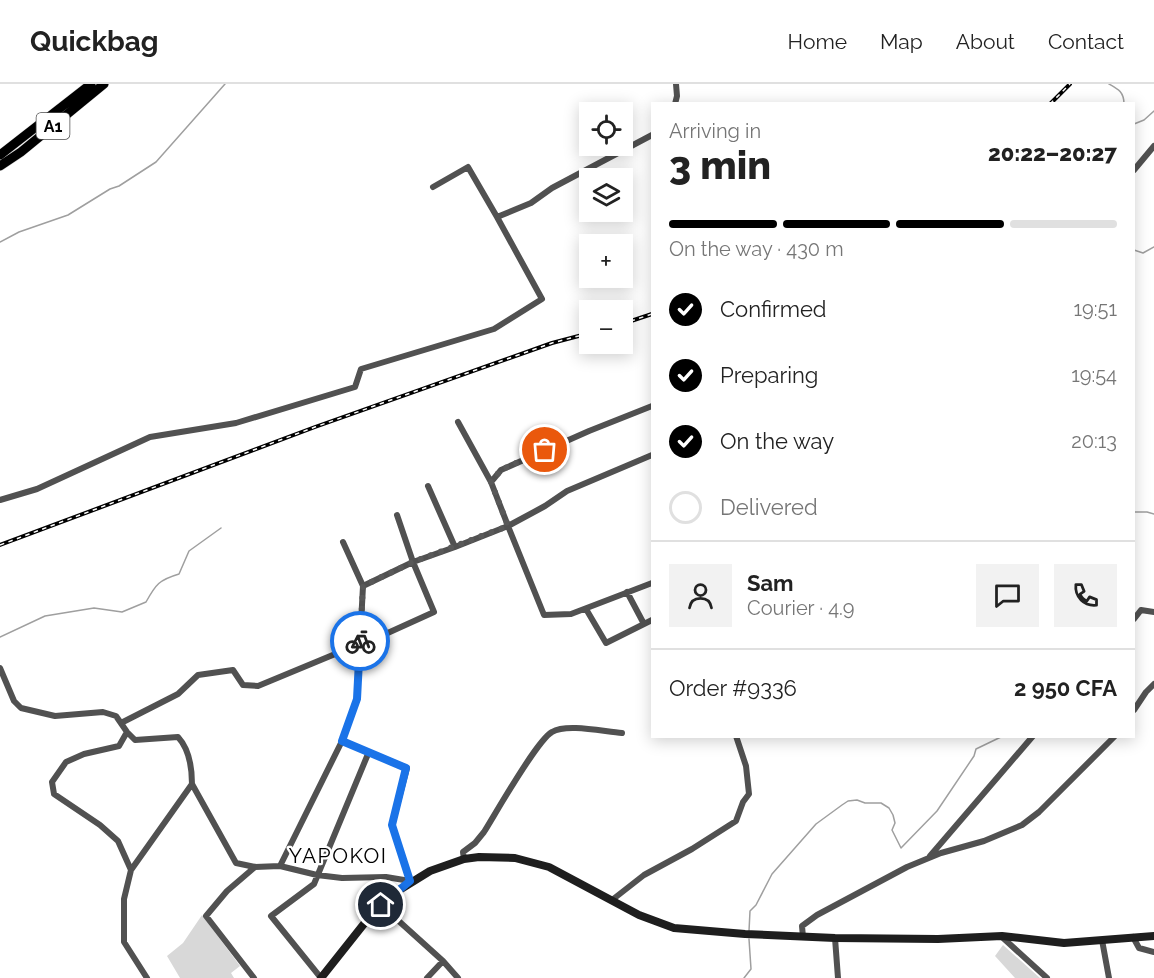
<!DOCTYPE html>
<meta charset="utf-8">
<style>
:root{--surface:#fff;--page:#f2f2f2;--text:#222;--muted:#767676;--line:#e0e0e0;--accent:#000}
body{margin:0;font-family:Raleway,sans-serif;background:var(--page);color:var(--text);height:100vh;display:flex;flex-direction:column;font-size:22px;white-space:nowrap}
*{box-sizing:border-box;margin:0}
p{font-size:20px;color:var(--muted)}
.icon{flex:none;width:33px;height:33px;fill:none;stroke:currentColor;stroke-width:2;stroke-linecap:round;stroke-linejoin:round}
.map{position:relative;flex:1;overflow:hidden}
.panel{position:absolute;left:651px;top:18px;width:484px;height:636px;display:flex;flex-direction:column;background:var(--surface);border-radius:0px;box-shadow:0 3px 15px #0003}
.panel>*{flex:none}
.fabs{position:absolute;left:579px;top:18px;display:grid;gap:12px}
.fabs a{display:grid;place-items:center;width:54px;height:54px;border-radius:0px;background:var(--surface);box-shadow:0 3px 15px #0003;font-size:30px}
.pin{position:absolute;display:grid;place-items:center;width:51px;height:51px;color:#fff;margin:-26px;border:3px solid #fff;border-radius:50%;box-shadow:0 2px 6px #0007}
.courier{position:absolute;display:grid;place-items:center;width:60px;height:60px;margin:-30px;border:4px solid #1a73e8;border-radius:50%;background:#fff;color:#222;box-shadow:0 2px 8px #0007}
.overview em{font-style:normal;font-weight:800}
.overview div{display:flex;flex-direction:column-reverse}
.overview{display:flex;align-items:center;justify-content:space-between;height:102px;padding:0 18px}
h1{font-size:39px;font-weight:800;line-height:45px}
.bar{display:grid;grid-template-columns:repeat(4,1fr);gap:9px 6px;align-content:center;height:72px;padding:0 18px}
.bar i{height:8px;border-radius:4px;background:var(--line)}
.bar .selected{background:var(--accent)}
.bar p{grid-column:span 4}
.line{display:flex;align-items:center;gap:15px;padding:0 18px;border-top:2px solid var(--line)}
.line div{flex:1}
.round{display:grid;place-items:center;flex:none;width:63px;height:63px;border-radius:0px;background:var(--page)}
ol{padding:0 18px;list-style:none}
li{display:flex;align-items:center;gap:18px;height:66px}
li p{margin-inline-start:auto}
li .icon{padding:6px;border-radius:50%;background:var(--accent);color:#fff;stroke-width:4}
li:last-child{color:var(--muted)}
li i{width:33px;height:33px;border:3px solid var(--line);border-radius:50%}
header{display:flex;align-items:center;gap:36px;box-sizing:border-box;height:84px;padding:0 30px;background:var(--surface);border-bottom:2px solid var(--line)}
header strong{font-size:28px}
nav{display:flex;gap:33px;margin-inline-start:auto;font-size:21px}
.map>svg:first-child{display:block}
.green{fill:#d8d8d8}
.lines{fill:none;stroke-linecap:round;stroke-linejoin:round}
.stream{stroke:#9f9f9f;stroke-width:1.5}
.primary-casing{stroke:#dbdbdb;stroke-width:10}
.street{stroke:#515151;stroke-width:6}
.secondary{stroke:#1e1e1e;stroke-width:8}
.primary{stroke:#000;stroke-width:9}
.rail-casing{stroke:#000;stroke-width:4}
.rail{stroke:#fff;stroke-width:1.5;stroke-dasharray:4.5;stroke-linecap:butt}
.done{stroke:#595959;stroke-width:6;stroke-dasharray:0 10.8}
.route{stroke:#1a73e8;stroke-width:8}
.labels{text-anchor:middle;stroke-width:4.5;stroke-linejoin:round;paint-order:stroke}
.shield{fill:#fff;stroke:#4c4c4c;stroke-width:1.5}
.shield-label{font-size:16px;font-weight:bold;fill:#000}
.quarter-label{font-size:21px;letter-spacing:1.5px;fill:#000;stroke:#fff}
</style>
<header>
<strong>Quickbag</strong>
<nav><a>Home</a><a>Map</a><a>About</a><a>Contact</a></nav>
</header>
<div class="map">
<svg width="1154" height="894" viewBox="0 0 1154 894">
<rect width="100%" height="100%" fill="#fff"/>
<!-- green -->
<path class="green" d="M202 831 240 882 231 889 234 894H180L167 872 183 859Z
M1003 861 1040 894H1015L995 872Z"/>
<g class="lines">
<!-- stream -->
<path class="stream" d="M1109 0C1118 5 1124 8 1124 20
M1134 40 1144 36 1154 27
M0 158 19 148 68 131 110 105 119 102 156 78 225 0
M1134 166 1143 169 1154 163
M1134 428H1147L1154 430
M0 553 45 532 94 524 122 528 146 518C156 500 159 496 179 490L189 467 221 444
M749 847 750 827 756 821 772 790 816 740 842 721 848 717 857 716 865 719H881L889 724 893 731 895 739 892 746 901 764 937 727 974 672 976 665 1003 652
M744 894 751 885 749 855"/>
<!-- primary casing -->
<g class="primary-casing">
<path id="primary" d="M0 71 91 0
M0 82 21 68 104 0"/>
</g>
<!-- street -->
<path class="street" d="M675 20 677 12 676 0
M1134 86 1154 62
M433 103 468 83 497 133
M652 371 567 407 545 422 508 442 544 531 571 530 652 499
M491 398 501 386 589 347 652 322
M428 402 455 463 508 442 491 398 458 338
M0 416 37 405 150 353 236 339 355 303 361 285 494 245 542 215 497 133 531 119 552 104 652 51
M397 431 413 478 455 463
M627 508 644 540 652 536
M586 525 606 559 644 540
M1134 535 1141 526 1154 528
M359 562 434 528 413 478 363 502
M0 584 14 617 21 624 55 632 103 628 116 632 127 648 135 656 178 653C189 665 192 684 192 700L236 779 255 783 280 782 317 791 342 794 386 793 410 797 392 741 407 684 342 657
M1134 626 1146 608 1154 600
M121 639 178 610 198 591 233 586 243 601 258 602 340 568 359 573
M127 648 119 662 84 670 66 678 52 698 54 710 100 741 118 757 131 786
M930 772 1033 652
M464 775 463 768 475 759 484 748C496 729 537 656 552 648 567 639 605 648 622 649
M280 782 342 657 357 615 363 502 343 458
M612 816 644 791 692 765 736 737 743 718 749 710 746 682 736 652
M381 821 443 877 458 894
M803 853 802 842 817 831 907 783 941 769 984 757 1022 741 1039 728 1115 652
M1002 853 1047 894
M1133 853 1139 864 1154 868
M835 854 838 894
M1102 856 1109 894
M147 894 124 858V815L131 786 192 700
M254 894 206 832 227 807 255 783
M321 894 271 832 314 800 368 670
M427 894 443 877"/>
<!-- secondary -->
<path class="secondary" d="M321 894 371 831 396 808 430 787 464 775 479 773 515 774 549 783 639 831 674 844 745 850 835 854 938 855 1002 852 1064 859 1154 852"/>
<!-- primary -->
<use href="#primary" class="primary"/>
<!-- rail casing -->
<g class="rail-casing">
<path id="rail" d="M1050 20 1070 0
M622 240 652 230
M0 461 315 343 552 259 590 249"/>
</g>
<!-- rail -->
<use href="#rail" class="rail"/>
</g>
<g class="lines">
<!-- done -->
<path class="done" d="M360 557 363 502 413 478 508 442 491 398 501 386 545 366"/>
<!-- route -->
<path class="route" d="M360 557 357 615 342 657 406 684 392 741 410 797 381 821"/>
</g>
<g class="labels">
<!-- shield labels -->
<rect class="shield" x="36.5" y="29" width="33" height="26" rx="4.5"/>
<g class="shield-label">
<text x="53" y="48">A1</text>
</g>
<!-- quarter labels -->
<g class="quarter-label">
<text x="338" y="779">YAPOKOI</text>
</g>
</g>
</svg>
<div class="fabs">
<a><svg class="icon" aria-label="locate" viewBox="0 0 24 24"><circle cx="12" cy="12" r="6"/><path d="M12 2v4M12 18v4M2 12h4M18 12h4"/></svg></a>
<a><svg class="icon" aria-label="layers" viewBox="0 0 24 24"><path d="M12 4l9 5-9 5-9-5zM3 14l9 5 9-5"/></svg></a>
<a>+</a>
<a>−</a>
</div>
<div class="pin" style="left:545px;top:366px;background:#ea580c"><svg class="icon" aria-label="bag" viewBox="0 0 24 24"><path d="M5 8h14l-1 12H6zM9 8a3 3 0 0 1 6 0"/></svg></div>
<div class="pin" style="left:381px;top:821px;background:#1f2937"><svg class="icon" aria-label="home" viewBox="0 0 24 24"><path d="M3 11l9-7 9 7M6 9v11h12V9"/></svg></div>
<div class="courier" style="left:360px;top:557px"><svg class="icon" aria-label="bike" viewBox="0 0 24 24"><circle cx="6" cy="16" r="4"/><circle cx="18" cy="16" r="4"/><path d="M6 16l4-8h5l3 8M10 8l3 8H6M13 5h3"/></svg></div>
<section class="panel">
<div class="overview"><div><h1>3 min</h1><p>Arriving in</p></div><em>20:22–20:27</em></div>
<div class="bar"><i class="selected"></i><i class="selected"></i><i class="selected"></i><i></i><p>On the way · 430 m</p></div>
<ol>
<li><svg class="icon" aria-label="check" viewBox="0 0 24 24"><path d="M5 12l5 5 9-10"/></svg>Confirmed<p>19:51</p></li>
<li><svg class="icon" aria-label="check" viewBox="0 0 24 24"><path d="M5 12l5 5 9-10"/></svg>Preparing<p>19:54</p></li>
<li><svg class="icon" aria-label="check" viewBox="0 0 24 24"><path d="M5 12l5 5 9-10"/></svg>On the way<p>20:13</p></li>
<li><i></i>Delivered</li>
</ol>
<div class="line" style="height:108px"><a class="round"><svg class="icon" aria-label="person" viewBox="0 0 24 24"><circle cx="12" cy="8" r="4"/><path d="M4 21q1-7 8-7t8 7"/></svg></a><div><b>Sam</b><p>Courier · 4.9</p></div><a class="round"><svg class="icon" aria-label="chat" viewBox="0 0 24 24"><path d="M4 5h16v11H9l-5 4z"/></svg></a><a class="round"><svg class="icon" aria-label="phone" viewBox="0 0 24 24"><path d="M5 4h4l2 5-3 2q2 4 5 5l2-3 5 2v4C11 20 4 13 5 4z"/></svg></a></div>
<div class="line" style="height:78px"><div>Order #9336</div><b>2 950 CFA</b></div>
</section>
</div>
